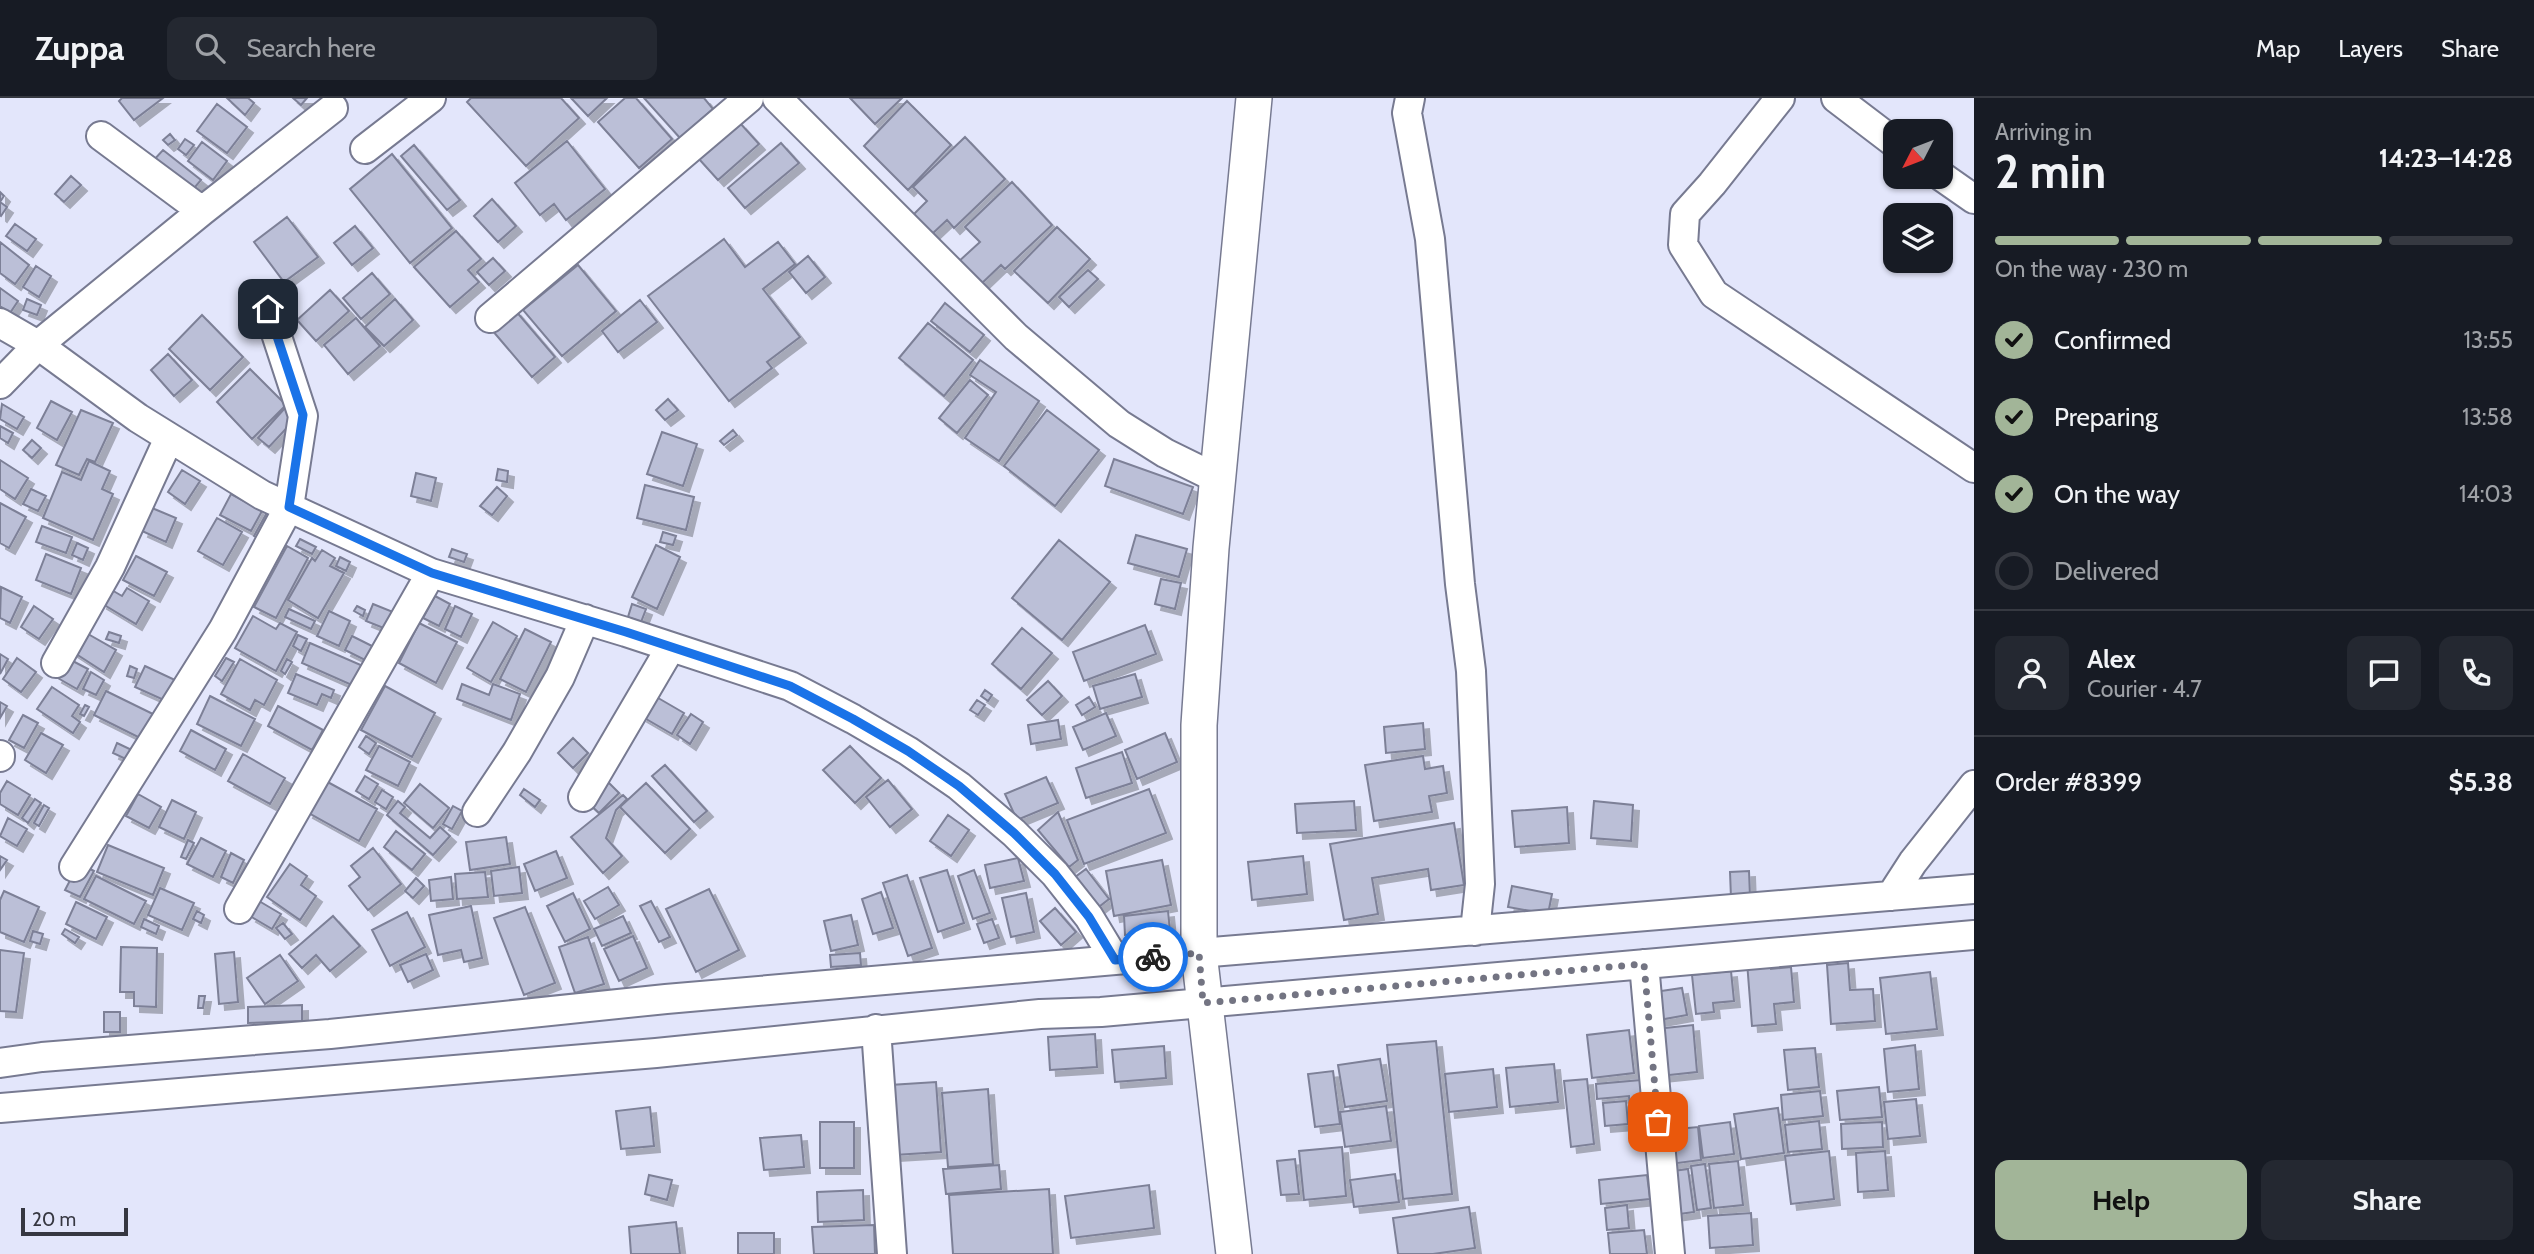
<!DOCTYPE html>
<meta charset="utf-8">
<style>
:root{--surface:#171b24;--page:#242831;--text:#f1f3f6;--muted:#9ea1a6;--line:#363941;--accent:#a2b598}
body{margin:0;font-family:Cabin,sans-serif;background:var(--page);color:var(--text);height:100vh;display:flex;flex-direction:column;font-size:26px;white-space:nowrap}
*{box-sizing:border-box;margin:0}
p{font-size:23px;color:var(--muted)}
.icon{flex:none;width:38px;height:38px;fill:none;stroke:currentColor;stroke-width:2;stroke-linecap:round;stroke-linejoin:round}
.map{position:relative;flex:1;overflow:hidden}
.sheet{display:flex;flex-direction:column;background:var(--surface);width:560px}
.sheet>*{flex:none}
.needle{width:46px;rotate:228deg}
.tools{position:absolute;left:1883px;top:21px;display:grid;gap:14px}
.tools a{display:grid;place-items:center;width:70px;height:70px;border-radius:14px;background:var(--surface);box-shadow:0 2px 5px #0004;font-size:35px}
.scale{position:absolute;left:21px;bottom:18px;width:107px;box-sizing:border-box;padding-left:7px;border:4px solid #363741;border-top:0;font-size:19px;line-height:24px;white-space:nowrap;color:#363741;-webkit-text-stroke:5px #e3e6fb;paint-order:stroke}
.pin{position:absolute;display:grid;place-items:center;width:60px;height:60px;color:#fff;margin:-30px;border-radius:14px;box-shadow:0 4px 10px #0006}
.courier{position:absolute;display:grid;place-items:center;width:70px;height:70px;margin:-35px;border:5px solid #1a73e8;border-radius:50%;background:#fff;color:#222;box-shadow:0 2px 9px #0007}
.summary em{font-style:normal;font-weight:800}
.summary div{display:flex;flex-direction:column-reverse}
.summary{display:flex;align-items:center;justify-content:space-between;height:119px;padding:0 21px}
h1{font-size:46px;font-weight:800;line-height:52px}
.bar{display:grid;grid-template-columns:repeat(4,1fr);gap:10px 7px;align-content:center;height:84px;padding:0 21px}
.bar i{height:9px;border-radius:5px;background:var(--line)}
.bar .selected{background:var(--accent)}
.bar p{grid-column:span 4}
.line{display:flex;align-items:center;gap:18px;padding:0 21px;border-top:2px solid var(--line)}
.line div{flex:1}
.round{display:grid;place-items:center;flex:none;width:74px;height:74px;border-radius:14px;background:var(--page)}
ol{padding:0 21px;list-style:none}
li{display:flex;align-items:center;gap:21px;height:77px}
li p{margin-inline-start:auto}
li .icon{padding:7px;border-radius:50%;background:var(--accent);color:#111;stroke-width:4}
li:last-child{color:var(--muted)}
li i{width:38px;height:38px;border:4px solid var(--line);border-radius:50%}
.primary-button{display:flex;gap:14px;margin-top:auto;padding:14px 21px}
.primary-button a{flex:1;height:80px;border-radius:14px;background:var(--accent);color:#111;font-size:28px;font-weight:800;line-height:80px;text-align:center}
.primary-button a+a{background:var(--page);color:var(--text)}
header{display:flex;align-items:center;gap:42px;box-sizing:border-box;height:98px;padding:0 35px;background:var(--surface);border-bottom:2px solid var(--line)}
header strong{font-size:33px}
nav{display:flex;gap:38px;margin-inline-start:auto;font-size:24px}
.search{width:490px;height:63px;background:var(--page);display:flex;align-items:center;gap:18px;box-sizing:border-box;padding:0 24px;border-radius:14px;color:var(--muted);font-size:26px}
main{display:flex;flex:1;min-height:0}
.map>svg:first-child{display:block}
.building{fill:#bbbfd7;stroke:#7d8097;stroke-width:2;filter:url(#shadow)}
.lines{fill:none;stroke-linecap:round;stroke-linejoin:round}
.minor-casing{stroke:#777a91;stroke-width:32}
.tertiary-casing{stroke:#777a91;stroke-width:38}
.minor{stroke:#fff;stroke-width:28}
.tertiary{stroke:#fff;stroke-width:35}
.done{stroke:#737482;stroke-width:7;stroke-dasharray:0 12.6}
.route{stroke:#1a73e8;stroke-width:9}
</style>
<header>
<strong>Zuppa</strong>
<div class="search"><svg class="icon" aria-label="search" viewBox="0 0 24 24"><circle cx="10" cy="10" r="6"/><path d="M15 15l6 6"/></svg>Search here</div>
<nav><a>Map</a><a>Layers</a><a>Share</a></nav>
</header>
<main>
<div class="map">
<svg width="1974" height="1156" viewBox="0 0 1974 1156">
<defs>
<filter id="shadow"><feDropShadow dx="6" dy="6" stdDeviation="0" flood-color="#0004"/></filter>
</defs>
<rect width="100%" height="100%" fill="#e3e6fb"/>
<!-- building -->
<path class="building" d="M122 0H163L134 22 119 3Z
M227 0H248L254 5 245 17Z
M293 0H307L301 7Z
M471 0H561L579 20 526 68 467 4Z
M571 0H607L588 18Z
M625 0H636L672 41 639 70 598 24Z
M644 0H704L713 11 680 40Z
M850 0H902L875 26Z
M907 3 951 47 908 92 864 48Z
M217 6 247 29 227 55 197 33Z
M740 25 759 46 718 82 699 61Z
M170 36 175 42 168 47 163 42Z
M965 39 1005 81 954 130 947 122 932 136 913 117 927 103 913 89Z
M185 41 194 47 186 57 178 51Z
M567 43 605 91 566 122 554 106 540 117 515 85Z
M202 44 227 63 213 82 188 63Z
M781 45 799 65 745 110 728 90Z
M414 47 460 102 447 112 401 58Z
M163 52 201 82 190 95 152 64Z
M392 56 452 130 410 165 350 91Z
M71 78 81 87 64 104 55 96Z
M1012 84 1052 127 1005 171 1001 167 979 188 957 165 980 144 965 129Z
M0 94 4 98 0 104 7 109 1 118 0 117Z
M492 101 516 128 498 144 474 118Z
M287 119 318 159 284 184 254 144Z
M15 126 36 141 27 153 6 138Z
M355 128 373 150 352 167 334 145Z
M1057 129 1090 161 1048 205 1014 173Z
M456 133 481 161 468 172 479 184 450 209 414 169Z
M724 141 745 169 778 144 795 166 763 191 800 239 767 264 772 270 729 303 648 198Z
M0 144 29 167 15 186 0 175Z
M808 158 825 179 806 195 789 174Z
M493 160 505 173 489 187 477 174Z
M578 167 616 213 562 258 523 212Z
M36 168 51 178 39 199 23 189Z
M1088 172 1098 181 1069 209 1059 199Z
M372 175 390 196 361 221 343 200Z
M0 190 18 203 10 215 0 208Z
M330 192 349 213 316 243 297 222Z
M27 201 41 207 37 217 23 212Z
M395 201 413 222 384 248 365 229Z
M640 202 657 224 618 254 602 233Z
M945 205 984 237 970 254 931 223Z
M515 212 555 259 532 279 492 232Z
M202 217 243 259 210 292 169 251Z
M356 220 380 248 348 276 324 247Z
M928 225 973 262 944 298 899 260Z
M168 256 192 282 174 298 151 272Z
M980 262 1039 303 999 363 965 340 996 294 970 277Z
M250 271 286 307 252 341 217 304Z
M970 282 988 297 957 335 939 320Z
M668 301 678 312 665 322 656 312Z
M51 303 72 314 57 342 37 330Z
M2 306 24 319 17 331 0 321Z
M285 310 296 320 269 349 258 340Z
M81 312 113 325 95 364 87 361 79 377 56 367Z
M1047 312 1099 352 1055 408 1004 368Z
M0 328 13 335 8 345 0 340Z
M733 332 737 337 724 347 720 343Z
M662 334 697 346 683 388 647 376Z
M32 342 41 350 32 360 23 352Z
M1114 361 1193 389 1183 416 1105 388Z
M0 362 28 380 15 401 0 391Z
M89 363 110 373 102 391 113 396 93 442 43 420 62 374 81 382Z
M498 371 508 373 507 384 496 382Z
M182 372 200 383 185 406 168 394Z
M416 375 436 380 431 403 411 398Z
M645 387 694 399 686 432 637 420Z
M497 389 507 398 492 417 480 408Z
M31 391 46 398 38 413 23 406Z
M231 396 262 413 251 433 220 417Z
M0 405 26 419 9 450 0 445Z
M152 410 176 420 166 444 142 433Z
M268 413 278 419 264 444 254 438Z
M217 420 242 434 223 467 198 453Z
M42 428 72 439 66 455 36 444Z
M663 434 676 438 673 447 660 444Z
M1136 437 1187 451 1179 479 1128 465Z
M300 441 316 449 312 456 296 448Z
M1059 442 1110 484 1062 542 1012 500Z
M77 445 88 450 83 462 72 457Z
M656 447 680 459 657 511 632 499Z
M287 448 308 460 276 520 254 509Z
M452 451 467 456 464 464 449 459Z
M322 452 335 460 330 468 344 475 318 520 288 502 312 460 315 463Z
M46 456 81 470 71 496 36 482Z
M136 458 167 474 154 498 123 482Z
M340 459 350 464 346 473 336 468Z
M1161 481 1181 485 1175 511 1155 506Z
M1 489 22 499 10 525 0 520Z
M127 490 149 503 136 526 101 505 110 491 122 498Z
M435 498 450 506 439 528 423 520Z
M373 506 393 514 386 531 366 523Z
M632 506 646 511 641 524 628 519Z
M34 508 53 521 39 541 21 529Z
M357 508 365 512 363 518 354 513Z
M455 508 472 516 461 539 445 531Z
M289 511 315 523 311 531 285 519Z
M329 513 350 523 339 548 317 538Z
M253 518 276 531 280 525 297 534 276 573 235 550Z
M493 524 517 538 491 584 467 570Z
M419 525 457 544 436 585 399 565Z
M1145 527 1156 556 1084 583 1073 554Z
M1022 530 1052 555 1021 591 992 566Z
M525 531 551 544 526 594 500 581Z
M81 532 116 552 104 574 70 552Z
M109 534 121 538 119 545 106 541Z
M298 537 307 541 301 553 293 548Z
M352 538 376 550 369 564 345 552Z
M310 545 363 568 354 588 302 565Z
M0 556 8 561 0 576Z
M17 560 36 574 21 594 3 581Z
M67 560 88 571 77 591 56 579Z
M226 560 234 564 222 583 215 578Z
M240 561 277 582 264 607 255 602 250 612 221 596Z
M287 561 292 564 285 576 281 573Z
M130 568 137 571 134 580 127 578Z
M145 568 175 582 166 603 135 589Z
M91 574 104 582 96 597 83 591Z
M296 576 334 592 331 600 322 596 317 607 288 595Z
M1135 576 1142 599 1100 611 1093 588Z
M1048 583 1062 598 1042 617 1027 602Z
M462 586 489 597 493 586 520 596 511 622 457 601Z
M385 588 435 615 412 659 361 632Z
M52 589 79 607 72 618 80 624 73 635 37 611Z
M985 592 992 597 988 603 981 598Z
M106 593 157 618 144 642 94 617Z
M653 597 684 615 672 636 641 618Z
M210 598 255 621 241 648 197 626Z
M1089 599 1095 609 1082 617 1076 607Z
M977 602 985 607 978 617 970 612Z
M0 604 7 608 0 620Z
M85 607 89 609 84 618 80 616Z
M278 608 323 632 312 652 268 628Z
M1106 615 1116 638 1083 652 1073 629Z
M691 616 703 624 690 646 677 637Z
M23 617 38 625 24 650 9 642Z
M1058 622 1061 641 1031 646 1028 627Z
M1423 625 1425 651 1386 655 1384 629Z
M191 632 226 651 215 672 180 653Z
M41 635 63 647 46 675 25 662Z
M1165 635 1177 664 1137 681 1125 652Z
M366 638 376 645 369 656 359 649Z
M573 640 588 655 573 670 558 655Z
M117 645 136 654 132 664 113 655Z
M379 648 410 664 398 688 366 672Z
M850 648 881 680 855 705 823 672Z
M1122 654 1132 685 1086 700 1076 670Z
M243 656 285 680 270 706 228 683Z
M1423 658 1425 671 1443 668 1447 695 1429 698 1432 714 1374 723 1365 667Z
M665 667 707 713 694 724 652 678Z
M365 678 378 686 369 701 356 693Z
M1046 679 1058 705 1017 722 1005 696Z
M605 681 619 695 599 715 585 702Z
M324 682 377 711 359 743 307 714Z
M888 682 912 711 890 729 866 699Z
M7 683 30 697 18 717 0 706V695Z
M646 685 690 731 665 755 620 709Z
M420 686 449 710 433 730 404 705Z
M524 691 540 702 535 709 520 697Z
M1149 691 1166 735 1084 766 1067 722Z
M382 692 393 699 386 711 375 704Z
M138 696 161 709 149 730 126 718Z
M623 697 627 701 616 712 606 740 622 758 603 775 571 739Z
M35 701 41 705 28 725 22 720Z
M172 702 196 714 184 741 159 729Z
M398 703 405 709 400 715 430 740 440 729 450 738 433 757 387 717Z
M1354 703 1356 732 1297 735 1295 706Z
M1594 703 1633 707 1631 743 1591 740Z
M44 707 49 710 39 728 34 725Z
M453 708 462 713 452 731 443 726Z
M1567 709 1569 745 1515 749 1512 713Z
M1058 714 1078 762 1069 769 1038 732Z
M948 717 969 732 951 758 930 743Z
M8 720 27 731 17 748 0 738Z
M1454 725 1464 787 1431 792 1428 771 1372 780 1378 816 1344 822 1330 746Z
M396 733 425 756 412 772 384 749Z
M506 739 510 766 470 772 466 744Z
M201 740 226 753 213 779 187 766Z
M188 742 194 745 186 761 181 759Z
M108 747 164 770 153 797 97 774Z
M373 750 401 786 368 812 349 788 360 779 351 768Z
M556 753 567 780 535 793 524 766Z
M231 755 244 762 233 785 221 779Z
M0 758 7 762 0 772Z
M1303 758 1307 796 1252 802 1248 764Z
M1018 760 1024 783 990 790 985 767Z
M1162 762 1171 807 1114 818 1106 773Z
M79 765 94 773 80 799 65 792Z
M290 766 307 778 301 787 316 798 300 822 267 799Z
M519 769 522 795 494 798 491 773Z
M1086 771 1109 801 1091 815 1067 785Z
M947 772 964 825 938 834 920 780Z
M974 772 990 815 973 821 958 778Z
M1749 773 1750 799 1731 800 1730 774Z
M485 774 488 799 457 801 455 776Z
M907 777 932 850 908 858 883 785Z
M96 778 146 803 134 826 84 801Z
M451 779 453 801 431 803 429 782Z
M416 780 424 788 413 800 405 793Z
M1512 788 1552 796 1548 816 1508 809Z
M608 789 619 807 595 821 584 803Z
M160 790 194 805 182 832 148 817Z
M709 791 739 852 696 874 666 811Z
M4 793 39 809 24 844 0 834V802Z
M881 794 893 830 873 836 862 801Z
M573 795 590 831 565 844 547 808Z
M1026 795 1034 834 1011 839 1002 800Z
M259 803 281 816 272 831 250 818Z
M651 803 670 839 659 844 640 808Z
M76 804 107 819 96 841 66 826Z
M471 808 482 860 464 864 461 852 438 857 429 817Z
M525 809 555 885 524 897 494 820Z
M1055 810 1076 834 1061 847 1040 823Z
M197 813 204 817 201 825 193 821Z
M1168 813 1170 833 1125 837 1124 818Z
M407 814 425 849 390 868 372 832Z
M851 817 858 847 831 853 824 823Z
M333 818 360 848 330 873 316 857 302 870 289 856Z
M623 818 631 835 602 848 594 831Z
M144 821 159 828 156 836 141 829Z
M992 821 999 840 984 845 977 826Z
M283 825 292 836 285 841 276 830Z
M65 831 79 839 75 845 62 836Z
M33 833 43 836 40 846 30 843Z
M633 838 647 870 619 883 604 851Z
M588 839 604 886 575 895 559 849Z
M121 849 157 850 156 909 134 908V894H120Z
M0 852 24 855 16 914 0 913Z
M234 854 238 904 219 906 215 856Z
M860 855 861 867 831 869 830 857Z
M426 856 433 872 408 884 400 867Z
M280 857 298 883 265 906 247 880Z
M1770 862 1771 871 1791 869 1794 904 1774 906 1776 926 1752 928 1747 864Z
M1848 865 1850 892 1873 891 1875 923 1831 926 1827 867Z
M1731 873 1734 903 1713 905 1714 914 1696 916 1692 877Z
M1930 874 1937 931 1886 936 1880 880Z
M1682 890 1687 917 1659 922 1654 894Z
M199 898H205L203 910H198Z
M302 907V923L248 925V909Z
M104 914H120V934H104Z
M1693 927 1697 974 1660 978 1656 931Z
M1629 932 1634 975 1592 980 1587 937Z
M1095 936 1097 969 1050 972 1048 939Z
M1436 943 1452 1096 1403 1101 1387 947Z
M1915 947 1919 991 1888 994 1884 951Z
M1164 948 1166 980 1115 984 1112 952Z
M1815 950 1819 989 1788 992 1784 952Z
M1380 961 1387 1003 1345 1009 1338 967Z
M1554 966 1558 1004 1510 1009 1506 970Z
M1493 971 1497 1009 1449 1014 1445 976Z
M1333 973 1340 1026 1315 1029 1308 976Z
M1587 981 1594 1046 1571 1049 1564 983Z
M1641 982 1645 1022 1631 1023 1629 998 1597 1001 1596 986Z
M936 984 941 1054 894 1057 890 987Z
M1879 989 1882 1019 1840 1022 1837 993Z
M988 991 993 1066 948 1069 942 995Z
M1820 993 1823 1018 1783 1022 1781 997Z
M1916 1001 1920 1038 1888 1041 1884 1004Z
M1626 1003 1628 1026 1605 1028 1603 1005Z
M1386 1008 1391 1043 1345 1049 1340 1014Z
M650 1009 654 1048 621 1051 616 1013Z
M1778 1010 1784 1055 1741 1061 1734 1016Z
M1819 1023 1822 1051 1788 1054 1785 1027Z
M820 1024H854V1070H820Z
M1730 1024 1734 1056 1703 1060 1699 1028Z
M1882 1024 1883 1049 1842 1051 1841 1026Z
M1698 1029 1701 1062 1670 1066 1666 1032Z
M801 1037 804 1069 764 1072 760 1040Z
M1342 1049 1346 1098 1304 1102 1299 1053Z
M1829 1053 1834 1101 1791 1106 1785 1058Z
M1885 1053 1888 1092 1858 1094 1856 1055Z
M1295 1061 1299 1096 1281 1097 1277 1063Z
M1738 1063 1743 1107 1714 1110 1709 1066Z
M1705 1066 1711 1110 1697 1112 1691 1068Z
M999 1067 1001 1091 946 1096 943 1071Z
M1688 1071 1694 1114 1672 1117 1666 1074Z
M1395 1076 1399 1104 1354 1109 1350 1082Z
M649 1077 672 1082 667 1102 645 1096Z
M1647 1077 1650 1101 1601 1106 1599 1082Z
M1149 1087 1154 1130 1071 1140 1065 1098Z
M1049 1091 1053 1156H953L949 1097Z
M863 1092 864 1122 818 1124 817 1094Z
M1627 1107 1629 1130 1607 1132 1605 1110Z
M1469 1109 1475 1150 1433 1156H1398L1393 1120Z
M1751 1115 1753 1147 1710 1150 1708 1118Z
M676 1124 680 1156H631L629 1129Z
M874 1127 875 1156H814L812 1129Z
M1644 1132 1647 1156H1610L1608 1135Z
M738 1135H774V1156H738Z"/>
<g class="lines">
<!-- minor casing -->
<g class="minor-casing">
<path id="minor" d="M777 0 1016 239 1119 326 1165 355 1218 381
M1410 0 1407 15 1430 141 1460 486 1471 573 1480 786 1475 833
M1780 0 1712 86 1685 116 1683 147 1714 196 1974 370
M1836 0 1895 45
M101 38 202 113
M365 51 431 0
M1941 78 1974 101
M490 220 749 0
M0 225 38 247 138 320 262 397 431 475 626 534 790 588 853 621 908 653 959 688 1014 735 1055 776 1089 819 1115 862
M0 286 38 247 202 113 333 10
M56 565 110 469 169 340
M0 657V659
M583 699 671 549
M477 714 517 654 560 579 585 521
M74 769 223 532 289 409 303 318 268 211
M1891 798 1913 764 1974 687
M239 811 431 475
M1644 866 1670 1156
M876 931 892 1156
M0 965 42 959 330 936 666 901 1115 862 1974 791
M0 1010 656 955 1040 916 1101 914 1974 837"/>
</g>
<!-- tertiary casing -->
<g class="tertiary-casing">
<path id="tertiary" d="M1234 1156 1199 855V627L1211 450 1254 0"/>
</g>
<!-- minor -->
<use href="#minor" class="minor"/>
<!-- tertiary -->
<use href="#tertiary" class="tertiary"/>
</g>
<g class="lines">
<!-- done -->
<path class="done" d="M1153 859 1199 855 1203 905 1644 866 1658 1024"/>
<!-- route -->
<path class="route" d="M268 211 303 317 289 409 432 475 626 534 790 588 853 621 908 653 959 688 1014 735 1055 776 1089 819 1115 862 1153 859"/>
</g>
</svg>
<div class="tools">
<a><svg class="needle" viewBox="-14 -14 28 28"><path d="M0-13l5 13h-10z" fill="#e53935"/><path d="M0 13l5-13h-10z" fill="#9ea1a6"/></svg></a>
<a><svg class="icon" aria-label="layers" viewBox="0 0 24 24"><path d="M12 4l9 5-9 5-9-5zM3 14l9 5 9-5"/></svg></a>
</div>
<div class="scale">20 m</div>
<div class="pin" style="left:1658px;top:1024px;background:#ea580c"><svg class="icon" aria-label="bag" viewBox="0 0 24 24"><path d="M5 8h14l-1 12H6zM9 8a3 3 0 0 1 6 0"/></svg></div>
<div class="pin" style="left:268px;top:211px;background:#1f2937"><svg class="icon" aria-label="home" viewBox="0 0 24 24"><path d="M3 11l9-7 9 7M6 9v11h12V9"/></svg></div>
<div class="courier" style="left:1153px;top:859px"><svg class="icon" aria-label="bike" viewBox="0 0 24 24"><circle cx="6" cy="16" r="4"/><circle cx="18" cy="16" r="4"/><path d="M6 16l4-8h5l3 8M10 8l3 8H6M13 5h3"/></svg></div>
</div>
<section class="sheet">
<div class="summary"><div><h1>2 min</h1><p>Arriving in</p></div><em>14:23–14:28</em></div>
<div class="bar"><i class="selected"></i><i class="selected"></i><i class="selected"></i><i></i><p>On the way · 230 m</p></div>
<ol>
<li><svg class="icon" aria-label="check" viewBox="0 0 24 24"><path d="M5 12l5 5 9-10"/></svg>Confirmed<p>13:55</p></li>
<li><svg class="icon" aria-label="check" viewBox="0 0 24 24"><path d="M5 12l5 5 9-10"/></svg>Preparing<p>13:58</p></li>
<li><svg class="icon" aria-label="check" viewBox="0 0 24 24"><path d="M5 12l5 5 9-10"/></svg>On the way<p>14:03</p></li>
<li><i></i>Delivered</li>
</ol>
<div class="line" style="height:126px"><a class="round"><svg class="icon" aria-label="person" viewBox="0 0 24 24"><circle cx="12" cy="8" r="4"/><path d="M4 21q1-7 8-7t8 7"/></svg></a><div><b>Alex</b><p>Courier · 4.7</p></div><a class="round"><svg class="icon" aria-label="chat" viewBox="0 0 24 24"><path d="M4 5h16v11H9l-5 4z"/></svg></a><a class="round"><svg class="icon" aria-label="phone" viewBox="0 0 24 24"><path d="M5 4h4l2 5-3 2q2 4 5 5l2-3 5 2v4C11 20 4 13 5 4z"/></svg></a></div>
<div class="line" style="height:91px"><div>Order #8399</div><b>$5.38</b></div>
<div class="primary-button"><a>Help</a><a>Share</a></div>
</section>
</main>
